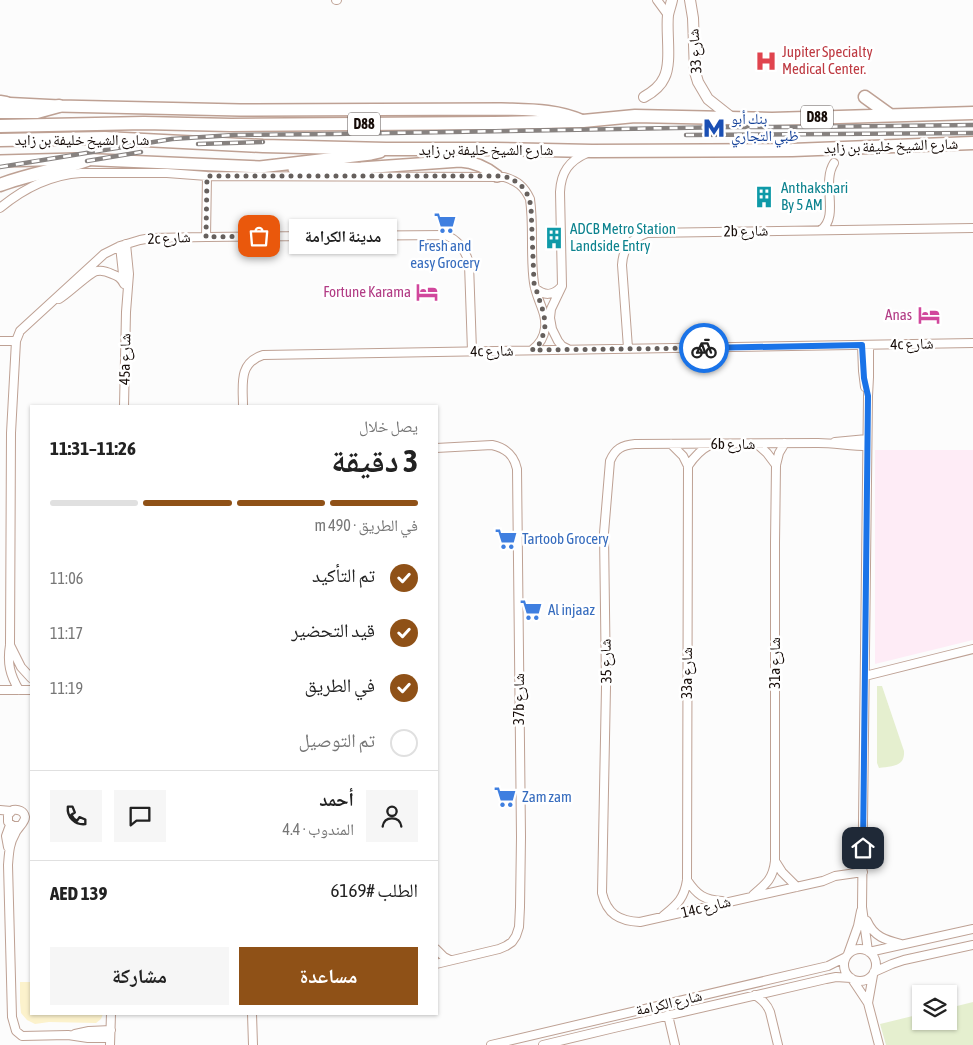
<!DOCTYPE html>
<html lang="ar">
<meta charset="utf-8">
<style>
:root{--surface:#fff;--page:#f6f6f6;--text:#222;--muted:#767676;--line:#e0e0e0;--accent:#8f5117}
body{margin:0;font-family:"Asap Condensed","Noto Naskh Arabic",sans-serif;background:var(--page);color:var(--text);direction:rtl;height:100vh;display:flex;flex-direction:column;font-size:19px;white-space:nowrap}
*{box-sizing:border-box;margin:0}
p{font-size:16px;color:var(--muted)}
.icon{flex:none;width:28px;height:28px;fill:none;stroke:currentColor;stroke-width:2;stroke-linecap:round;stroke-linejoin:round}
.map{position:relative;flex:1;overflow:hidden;direction:ltr}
.side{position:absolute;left:30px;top:405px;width:408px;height:610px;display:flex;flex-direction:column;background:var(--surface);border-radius:0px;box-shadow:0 1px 4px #0004;direction:rtl}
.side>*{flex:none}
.tools{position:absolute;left:912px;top:985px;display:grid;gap:10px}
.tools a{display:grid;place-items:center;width:45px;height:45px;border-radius:0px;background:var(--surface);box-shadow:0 1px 4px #0004;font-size:25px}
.pin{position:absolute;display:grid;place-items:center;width:42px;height:42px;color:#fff;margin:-21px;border-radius:10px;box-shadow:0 2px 8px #0006}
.courier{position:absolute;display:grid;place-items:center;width:50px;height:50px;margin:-25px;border:4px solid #1a73e8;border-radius:50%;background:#fff;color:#222;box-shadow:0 1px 6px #0007}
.bubble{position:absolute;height:35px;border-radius:0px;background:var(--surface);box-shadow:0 1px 4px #0004;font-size:16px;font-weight:700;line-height:35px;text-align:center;direction:rtl}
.head em{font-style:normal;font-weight:700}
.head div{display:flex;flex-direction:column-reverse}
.head{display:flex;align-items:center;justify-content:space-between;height:85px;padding:0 20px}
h1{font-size:32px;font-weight:700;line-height:38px}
.bar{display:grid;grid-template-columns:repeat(4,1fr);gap:8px 5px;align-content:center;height:60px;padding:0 20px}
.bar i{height:6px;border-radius:4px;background:var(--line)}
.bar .active{background:var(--accent)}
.bar p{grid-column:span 4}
.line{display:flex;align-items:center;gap:12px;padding:0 20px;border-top:1px solid var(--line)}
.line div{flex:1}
.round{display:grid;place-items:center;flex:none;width:52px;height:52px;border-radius:0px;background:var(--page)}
ol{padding:0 20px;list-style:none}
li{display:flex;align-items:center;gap:15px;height:55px}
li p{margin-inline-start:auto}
li .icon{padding:5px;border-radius:50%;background:var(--accent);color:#fff;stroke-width:4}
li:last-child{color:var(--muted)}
li i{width:28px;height:28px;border:2px solid var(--line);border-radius:50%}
.action{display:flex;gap:10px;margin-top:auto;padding:10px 20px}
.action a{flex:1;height:58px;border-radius:0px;background:var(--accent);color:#fff;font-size:20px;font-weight:700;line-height:58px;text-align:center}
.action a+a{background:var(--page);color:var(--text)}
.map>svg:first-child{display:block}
.education{fill:#feecf6}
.green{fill:#e5efcf}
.sand{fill:#fcf2cc}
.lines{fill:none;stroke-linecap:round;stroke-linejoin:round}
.minor-casing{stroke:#bea194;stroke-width:10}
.tertiary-casing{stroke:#bea194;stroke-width:12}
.secondary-casing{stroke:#bea194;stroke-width:14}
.primary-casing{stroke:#bea194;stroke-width:15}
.minor{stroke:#fff;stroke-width:8}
.tertiary{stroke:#fff;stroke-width:10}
.secondary{stroke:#fff;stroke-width:11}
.primary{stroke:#fff;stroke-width:12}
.rail-casing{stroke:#878280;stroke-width:4.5}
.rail{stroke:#fff;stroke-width:2.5;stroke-dasharray:8;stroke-linecap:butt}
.done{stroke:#66605d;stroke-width:5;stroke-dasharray:0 9}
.route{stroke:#1a73e8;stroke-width:6}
.labels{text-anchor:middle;stroke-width:5;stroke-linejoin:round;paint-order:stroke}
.shield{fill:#fff;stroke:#5c5552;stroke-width:1}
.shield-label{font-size:14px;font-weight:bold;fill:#160c08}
.street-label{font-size:15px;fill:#160c08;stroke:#fff}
.health-label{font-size:15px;fill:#be3a42;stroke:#fff;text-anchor:start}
.transit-label{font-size:15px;fill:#164399;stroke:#fff;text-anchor:start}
.culture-label{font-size:15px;fill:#0d838f;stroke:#fff;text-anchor:start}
.shop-label{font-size:15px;fill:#366cbe;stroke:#fff;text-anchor:start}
.hotel-label{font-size:15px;fill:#b23c85;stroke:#fff;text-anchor:end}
</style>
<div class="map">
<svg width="973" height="1045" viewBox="0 0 973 1045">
<rect width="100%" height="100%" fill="#fcfcfc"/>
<!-- education -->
<path class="education" d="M875 450H973V640L875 664Z"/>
<!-- green -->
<path class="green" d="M877 686H882L904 751C905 767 892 766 879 768L877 763Z
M973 1002V1045H886L880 1024 921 1014V1021H949V1008Z"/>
<!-- sand -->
<path class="sand" d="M20 982H31V1014H103L101 1019 96 1023 49 1022 35 1024 27 1020 21 1013 20 1002Z"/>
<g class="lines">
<!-- minor casing -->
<g class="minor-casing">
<path id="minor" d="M336 0H337
M657 0 668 15
M0 208C24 188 50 175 81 173H167L207 176 504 177C517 181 524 186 530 199 534 227 530 256 534 283 536 299 547 312 545 328 544 338 540 344 532 350
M821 230C840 216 821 183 834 163
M206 237 207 176
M120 246 124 283
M535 288C544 296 553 296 561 287
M59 299C69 293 90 272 97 271 102 270 108 272 112 274 118 276 121 278 124 284
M0 341H16
M862 345 863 371 865 387
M628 348 622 265C623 247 631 239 647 233L973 228
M568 349 562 346 558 341 552 329 550 318 551 309 562 286 560 192C561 172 569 161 587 153
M124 406 126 312 129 274 126 244
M243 406C243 385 238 363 263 355L973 343
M835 442 867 439
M757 444 767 453 776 465
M436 448 492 445C506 448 514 455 517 469L521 837 520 907 519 927 516 936 512 942 506 946 499 949 436 964
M688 466C694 457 700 450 710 445
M10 645 21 667 31 678
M865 676 973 649
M0 690H31
M19 690C10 675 7 663 10 645L11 433 16 341 20 331 104 254 120 246 140 240 151 238 206 237 446 235C459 241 466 250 469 264L472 351
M0 810 11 811
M19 826H13L8 822V815L13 810C18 809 24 811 25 817 25 823 17 828 15 834 9 844 9 854 8 865L12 1017 16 1031 22 1036 68 1035 88 1038H110
M8 847 6 836 10 825
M775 861 782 872 797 887
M863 872 835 876 823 881 640 922C619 921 607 914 602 893L606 687 604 533 610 461C615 449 622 445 635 444L818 443C834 443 851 446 867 446
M687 880C697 895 704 900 722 901
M753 895C766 884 773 879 775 861V543L776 465 779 453 785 443
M662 917C676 905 684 900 687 880L688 466 683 456 671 444
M867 921C874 937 886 940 901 944
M436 949 444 957 450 960
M844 965a16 16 0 1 1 32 0a16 16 0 1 1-32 0Z
M868 951 862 907 868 396 869 377V345
M869 952 973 929
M848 954 858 926 861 911
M874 972 892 964 904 960 973 945
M852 979 868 1003 879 1045
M755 995C762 1000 767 1004 770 1012L778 1045
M868 1003 873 975
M252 1014 253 1045
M668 1015 675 1045
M75 1034 89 1031 111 1030
M110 1045 111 1014
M491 1045 828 966 846 957
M543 1045 614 1028 826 979 836 977 851 978"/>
</g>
<!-- tertiary casing -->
<g class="tertiary-casing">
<path id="tertiary" d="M690 0 693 18 695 72 698 82 708 99 732 118
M644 97C653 92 660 87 664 78 672 63 666 33 668 15 669 10 671 5 672 0"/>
</g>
<!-- secondary casing -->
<g class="secondary-casing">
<path id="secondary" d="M0 103 59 106 240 110 501 109C529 110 556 109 583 121
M0 161 76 159 260 167 371 154 380 152
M294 169 361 168 460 161C474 162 486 167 497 176"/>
</g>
<!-- primary casing -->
<g class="primary-casing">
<path id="primary" d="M865 97 890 115
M0 102 6 103
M0 112H37L59 106
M0 126 144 123 231 125 494 123 583 121 635 116 772 119 973 113
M0 140 105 138 263 146 386 149H494L592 151 792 150 973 143
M0 185C28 174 59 170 87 160"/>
</g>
<!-- minor -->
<use href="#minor" class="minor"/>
<!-- tertiary -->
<use href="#tertiary" class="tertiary"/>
<!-- secondary -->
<use href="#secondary" class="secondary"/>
<!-- primary -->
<use href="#primary" class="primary"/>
<!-- rail casing -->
<g class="rail-casing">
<path id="rail" d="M686 135 973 133
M198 144 263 142
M87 161 141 152
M0 167 172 139 234 135 333 134 731 127H805L973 125"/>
</g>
<!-- rail -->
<use href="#rail" class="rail"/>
</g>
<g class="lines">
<!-- done -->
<path class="done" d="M259 236 206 237 207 176H504C520 182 528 189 531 207L534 283 544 314 545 326 542 339 538 346 532 350 704 348"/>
<!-- route -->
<path class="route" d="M704 348 862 345 864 378 868 396 863 848"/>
</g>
<!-- icons -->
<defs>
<g id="hospital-bare" transform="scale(1.725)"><path d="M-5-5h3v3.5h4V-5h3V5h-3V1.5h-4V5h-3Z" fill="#e0444e" stroke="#fff" stroke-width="2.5" paint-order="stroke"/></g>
<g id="metro-bare" transform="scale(1.725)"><path d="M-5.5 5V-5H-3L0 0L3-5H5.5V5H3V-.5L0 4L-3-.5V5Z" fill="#1a4fb4" stroke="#fff" stroke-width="2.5" paint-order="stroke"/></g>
<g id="building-bare" transform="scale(1.725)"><path d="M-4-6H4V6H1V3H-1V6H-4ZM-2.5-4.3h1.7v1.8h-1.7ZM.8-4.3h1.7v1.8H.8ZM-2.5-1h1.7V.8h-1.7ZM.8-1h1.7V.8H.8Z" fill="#0f9aa8" stroke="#fff" stroke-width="2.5" paint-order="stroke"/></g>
<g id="supermarket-bare" transform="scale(1.725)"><path d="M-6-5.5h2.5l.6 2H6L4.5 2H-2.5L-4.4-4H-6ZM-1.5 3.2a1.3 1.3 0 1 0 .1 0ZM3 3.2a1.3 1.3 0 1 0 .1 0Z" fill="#3f7fe0" stroke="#fff" stroke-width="2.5" paint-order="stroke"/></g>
<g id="hotel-bare" transform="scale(1.725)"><path d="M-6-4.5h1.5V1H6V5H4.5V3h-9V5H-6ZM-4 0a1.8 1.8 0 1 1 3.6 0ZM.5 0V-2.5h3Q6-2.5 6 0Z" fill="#d1479c" stroke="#fff" stroke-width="2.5" paint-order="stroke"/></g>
</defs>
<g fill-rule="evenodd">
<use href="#hospital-bare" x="766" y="61"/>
<use href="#metro-bare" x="714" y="128"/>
<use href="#building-bare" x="764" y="197"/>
<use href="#supermarket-bare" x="445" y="223"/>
<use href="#building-bare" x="554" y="238"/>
<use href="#hotel-bare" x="427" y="292"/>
<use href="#hotel-bare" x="929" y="315"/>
<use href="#supermarket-bare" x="506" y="539"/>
<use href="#supermarket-bare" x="531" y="610"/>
<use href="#supermarket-bare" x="505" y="797"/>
</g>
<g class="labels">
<!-- shield labels -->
<g class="shield">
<rect x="801" y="105.5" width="32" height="23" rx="4"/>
<rect x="348" y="112.5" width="32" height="23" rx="4"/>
</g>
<g class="shield-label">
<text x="817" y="122">D88</text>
<text x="364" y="129">D88</text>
</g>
<!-- street labels -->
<g class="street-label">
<text transform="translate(695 51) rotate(-94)" y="5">شارع 33</text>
<text x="82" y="145">شارع الشيخ خليفة بن زايد</text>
<text transform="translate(891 146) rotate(-2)" y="5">شارع الشيخ خليفة بن زايد</text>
<text x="486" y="155">شارع الشيخ خليفة بن زايد</text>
<text transform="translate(746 231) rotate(-1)" y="5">2b شارع</text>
<text transform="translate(169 238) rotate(-3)" y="5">2c شارع</text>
<text transform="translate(912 344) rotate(-1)" y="5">4c شارع</text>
<text transform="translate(492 351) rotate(-1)" y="5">4c شارع</text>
<text transform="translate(125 359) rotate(-89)" y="5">45a شارع</text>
<text x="733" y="449">6b شارع</text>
<text transform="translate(606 661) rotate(-91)" y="5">شارع 35</text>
<text transform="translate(775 663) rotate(-90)" y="5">31a شارع</text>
<text transform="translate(687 673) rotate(-90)" y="5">33a شارع</text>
<text transform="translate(519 699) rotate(-90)" y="5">37b شارع</text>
<text transform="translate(706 907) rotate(-14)" y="5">14c شارع</text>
<text transform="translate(669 1003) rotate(-13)" y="5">شارع الكرامة</text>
</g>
<!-- health labels -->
<g class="health-label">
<text x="782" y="57">Jupiter Specialty<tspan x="782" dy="17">Medical Center.</tspan></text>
</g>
<!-- transit labels -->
<g class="transit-label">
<text x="731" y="124">بنك أبو<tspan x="731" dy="17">ظبي التجاري</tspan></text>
</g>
<!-- culture labels -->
<g class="culture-label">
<text x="781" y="193">Anthakshari<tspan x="781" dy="17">By 5 AM</tspan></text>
<text x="570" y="234">ADCB Metro Station<tspan x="570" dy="17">Landside Entry</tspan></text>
</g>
<!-- shop labels -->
<g class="shop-label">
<text x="445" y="251" text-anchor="middle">Fresh and<tspan x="445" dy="17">easy Grocery</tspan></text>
<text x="522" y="544">Tartoob Grocery</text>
<text x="548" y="615">Al injaaz</text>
<text x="522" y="802">Zam zam</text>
</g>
<!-- hotel labels -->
<g class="hotel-label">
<text x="411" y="297">Fortune Karama</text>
<text x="912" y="320">Anas</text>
</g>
</g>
</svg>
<div class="tools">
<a><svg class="icon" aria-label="layers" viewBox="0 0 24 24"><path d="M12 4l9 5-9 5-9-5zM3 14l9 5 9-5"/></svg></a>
</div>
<div class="pin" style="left:259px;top:236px;background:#ea580c"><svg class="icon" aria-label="bag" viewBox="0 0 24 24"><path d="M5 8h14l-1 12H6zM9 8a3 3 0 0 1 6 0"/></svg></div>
<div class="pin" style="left:863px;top:848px;background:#1f2937"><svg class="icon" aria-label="home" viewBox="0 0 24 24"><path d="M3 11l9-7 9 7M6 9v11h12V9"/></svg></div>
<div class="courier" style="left:704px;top:348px"><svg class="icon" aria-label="bike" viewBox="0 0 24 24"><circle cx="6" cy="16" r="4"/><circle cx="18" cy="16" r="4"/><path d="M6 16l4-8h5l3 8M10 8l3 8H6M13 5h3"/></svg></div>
<div class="bubble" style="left:289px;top:219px;width:108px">مدينة الكرامة</div>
<section class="side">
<div class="head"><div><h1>3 دقيقة</h1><p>يصل خلال</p></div><em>11:26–11:31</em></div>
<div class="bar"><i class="active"></i><i class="active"></i><i class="active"></i><i></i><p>في الطريق · 490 m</p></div>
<ol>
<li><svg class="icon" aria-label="check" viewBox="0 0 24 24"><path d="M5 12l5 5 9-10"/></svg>تم التأكيد<p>11:06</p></li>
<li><svg class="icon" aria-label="check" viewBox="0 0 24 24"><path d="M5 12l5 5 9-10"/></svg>قيد التحضير<p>11:17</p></li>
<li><svg class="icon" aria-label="check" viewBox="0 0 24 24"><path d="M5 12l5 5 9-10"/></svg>في الطريق<p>11:19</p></li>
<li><i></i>تم التوصيل</li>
</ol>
<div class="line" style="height:90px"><a class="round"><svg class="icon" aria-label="person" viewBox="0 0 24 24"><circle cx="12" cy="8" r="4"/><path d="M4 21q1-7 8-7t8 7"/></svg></a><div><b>أحمد</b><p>المندوب · 4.4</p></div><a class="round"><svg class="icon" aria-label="chat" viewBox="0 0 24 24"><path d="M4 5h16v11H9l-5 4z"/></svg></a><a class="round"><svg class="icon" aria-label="phone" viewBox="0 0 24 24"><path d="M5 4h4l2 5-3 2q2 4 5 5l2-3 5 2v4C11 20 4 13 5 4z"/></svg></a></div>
<div class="line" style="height:65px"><div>الطلب #6169</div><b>AED 139</b></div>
<div class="action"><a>مساعدة</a><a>مشاركة</a></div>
</section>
</div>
